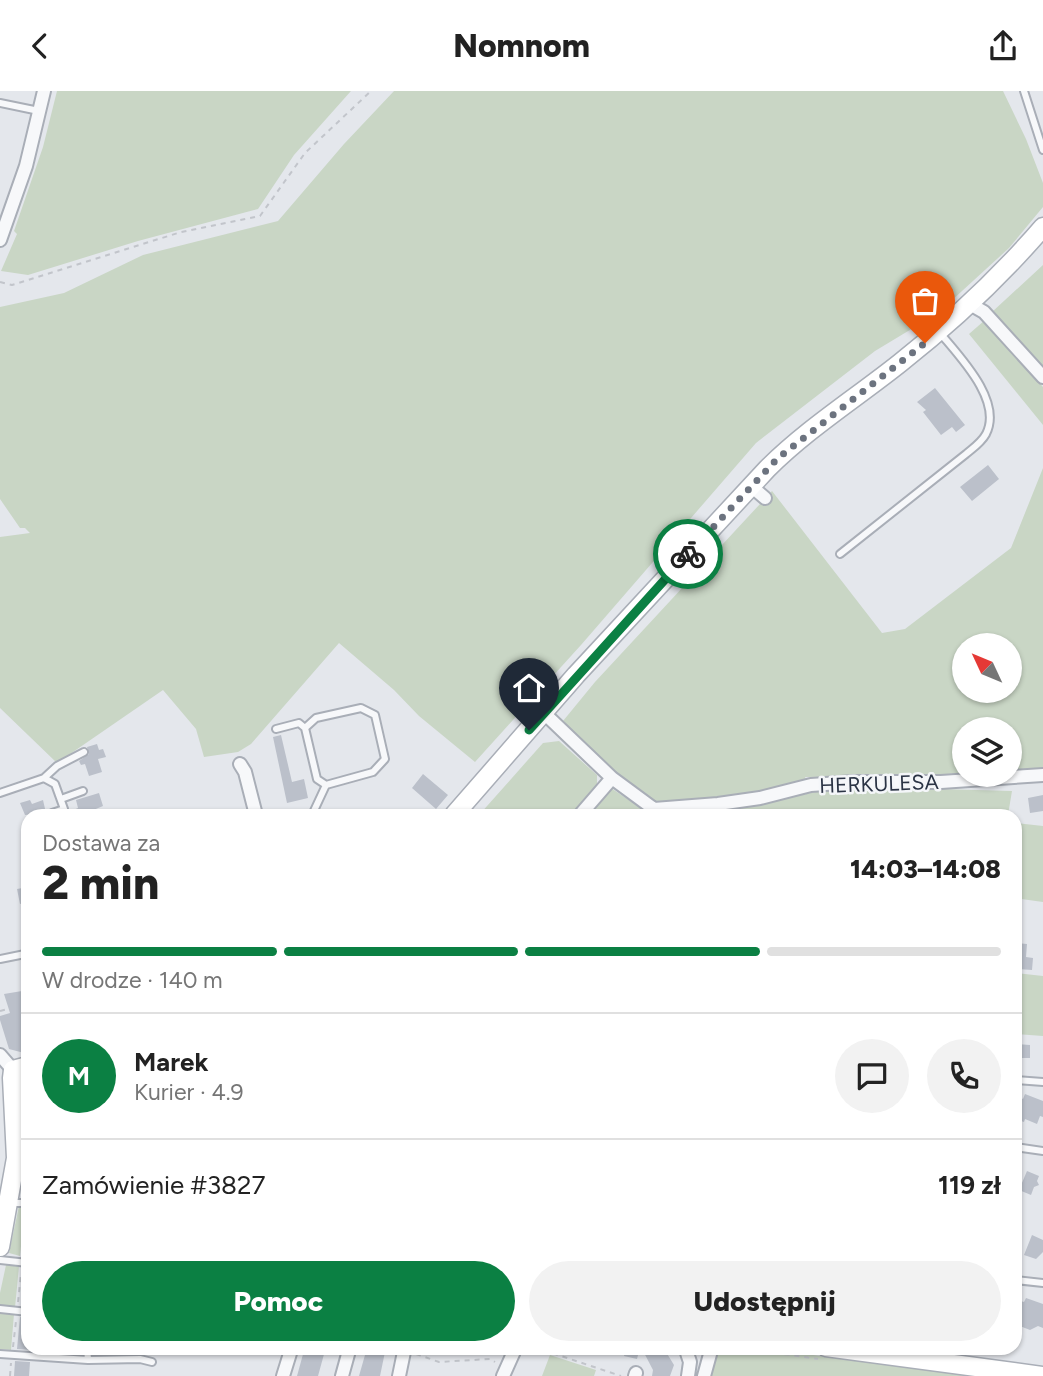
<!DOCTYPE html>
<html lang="pl">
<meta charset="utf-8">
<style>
:root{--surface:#fff;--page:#f2f2f2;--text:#222;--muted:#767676;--line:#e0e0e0;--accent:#0b8043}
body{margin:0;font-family:Figtree,sans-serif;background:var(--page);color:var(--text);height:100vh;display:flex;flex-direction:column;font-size:26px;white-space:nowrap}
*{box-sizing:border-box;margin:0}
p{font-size:23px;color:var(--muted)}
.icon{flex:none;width:38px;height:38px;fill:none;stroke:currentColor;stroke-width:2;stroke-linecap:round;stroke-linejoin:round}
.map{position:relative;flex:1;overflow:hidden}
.details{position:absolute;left:21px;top:718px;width:1001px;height:546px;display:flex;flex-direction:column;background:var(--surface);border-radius:21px;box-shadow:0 2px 5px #0004}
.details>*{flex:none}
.needle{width:46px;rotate:314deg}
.tools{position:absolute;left:952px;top:542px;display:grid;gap:14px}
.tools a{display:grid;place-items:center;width:70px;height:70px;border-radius:50%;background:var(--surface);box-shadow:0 2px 5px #0004;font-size:35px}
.pin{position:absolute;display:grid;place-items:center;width:60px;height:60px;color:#fff;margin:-72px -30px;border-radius:50% 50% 50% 0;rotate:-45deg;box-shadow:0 0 7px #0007}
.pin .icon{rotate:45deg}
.courier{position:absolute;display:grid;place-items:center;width:70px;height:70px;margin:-35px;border:5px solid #0b8043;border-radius:50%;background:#fff;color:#222;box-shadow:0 2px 9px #0007}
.summary em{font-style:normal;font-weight:800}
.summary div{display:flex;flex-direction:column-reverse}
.summary{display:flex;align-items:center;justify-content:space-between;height:119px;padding:0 21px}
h1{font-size:46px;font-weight:800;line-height:52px}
.bar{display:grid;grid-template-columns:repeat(4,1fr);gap:10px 7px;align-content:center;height:84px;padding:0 21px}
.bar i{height:9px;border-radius:5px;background:var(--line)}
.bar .active{background:var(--accent)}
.bar p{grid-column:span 4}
.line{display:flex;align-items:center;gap:18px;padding:0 21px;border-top:2px solid var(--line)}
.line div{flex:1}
.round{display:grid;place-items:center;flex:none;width:74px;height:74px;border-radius:37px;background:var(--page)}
.action{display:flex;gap:14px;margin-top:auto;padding:14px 21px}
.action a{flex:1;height:80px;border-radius:42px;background:var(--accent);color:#fff;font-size:28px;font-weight:800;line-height:80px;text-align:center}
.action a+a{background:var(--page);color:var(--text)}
header{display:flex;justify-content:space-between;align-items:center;height:91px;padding:0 21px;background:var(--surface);font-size:32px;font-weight:800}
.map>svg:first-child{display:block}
.green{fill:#c9d6c5;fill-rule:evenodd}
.building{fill:#bbc0ca}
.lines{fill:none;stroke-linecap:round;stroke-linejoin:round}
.lane-casing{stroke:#a9aeb7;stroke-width:10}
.street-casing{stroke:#a9aeb7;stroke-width:16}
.secondary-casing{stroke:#a9aeb7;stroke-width:21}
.path{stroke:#c2c5cb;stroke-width:2;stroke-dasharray:5 5;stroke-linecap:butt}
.lane{stroke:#f7f8fa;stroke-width:6}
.street{stroke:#f7f8fa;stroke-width:12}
.secondary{stroke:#fff;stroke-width:18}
.done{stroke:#6c737f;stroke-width:7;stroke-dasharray:0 12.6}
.route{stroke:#0b8043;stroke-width:9}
.labels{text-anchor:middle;stroke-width:5;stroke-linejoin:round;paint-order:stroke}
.street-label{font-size:21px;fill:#2b3445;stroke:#f4f6f9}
</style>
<header><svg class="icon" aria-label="back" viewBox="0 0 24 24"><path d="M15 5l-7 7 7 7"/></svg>Nomnom<svg class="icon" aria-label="share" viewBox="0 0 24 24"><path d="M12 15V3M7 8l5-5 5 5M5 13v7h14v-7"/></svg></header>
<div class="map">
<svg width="1043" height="1285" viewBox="0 0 1043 1285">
<rect width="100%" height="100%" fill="#e4e7ec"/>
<!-- green -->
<path class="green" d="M57 0H351L294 64 258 118 138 150 28 184 1 180 17 143 14 140 43 56Z
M394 0H1003L1026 48 1043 92V116L1009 157 938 222 875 260 756 352 581 554 475 671 419 625 394 599 339 552 251 653 238 661 204 666 196 638 163 599 57 672 0 617V446L30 442 25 437H20L0 408V216L64 202 143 164 278 130 344 53Z
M1043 174V279L992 221Z
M985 229 1043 296V334L969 243Z
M1043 377V677L1010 679V639H964V682L910 685 805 686 807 691 727 707 656 713 625 692 563 630 595 591 772 400 882 542 905 538 1011 457ZM964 555H1010V600H964Z
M559 650 597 684V697L574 722 545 724H479L543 652Z
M611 697 651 724H589Z
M903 697 1012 700 1008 724H718V722L825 699Z
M1015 732 1043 735V811L1015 807Z
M1015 882 1043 885V945L1015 943Z
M28 989V1041L22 1002Z
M19 1115H25L20 1165 9 1162Z
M6 1174 19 1175 15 1217 0 1215V1202Z
M0 1221 14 1223 11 1259 0 1258Z
M718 1256 761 1257 972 1285H710Z
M550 1264 596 1279 594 1285H542Z"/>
<!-- building -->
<path class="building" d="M935 297 965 334 956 341 952 336 941 344 923 321 926 319 917 311Z
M988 374 999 388 972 410 960 396Z
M281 644 292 691 304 688 308 707 287 712 273 646Z
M97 653 99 659 103 658 106 666 98 668 102 681 89 685 85 673 81 674 79 670 89 663 87 656Z
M423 683 448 704 436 718 412 697Z
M99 702 103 715 91 720 93 724H62L78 717 76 709Z
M1043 704V720L1030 722 1028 707Z
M30 709 32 713 43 709 46 722 25 724 20 712Z
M28 796V811L20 813 17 798Z
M1015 852 1027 853 1026 866 1033 867 1032 879 1018 878 1019 874 1015 873Z
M28 899V931L23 932 28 949V963L9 958 0 929V925L10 922 4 903Z
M1015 953 1030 954V967H1021L1015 974Z
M1025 1003 1043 1010V1026L1040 1025 1037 1033 1025 1028 1024 1031 1015 1028V1017L1019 1006 1023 1008Z
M1027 1080 1039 1085 1037 1090 1039 1094 1034 1096 1031 1104 1019 1099Z
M1032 1144 1043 1149V1161L1036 1168 1024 1164Z
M1026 1207 1043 1213V1237L1038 1235 1030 1239 1015 1233 1017 1209 1024 1211Z
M20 1226 28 1227V1256H32V1259L17 1258Z
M305 1256H326L318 1285H297Z
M626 1256H640L637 1268 624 1265Z
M641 1256H663L674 1274 670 1285H652L653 1279Z
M367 1257 385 1261 380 1285H359Z
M15 1270 30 1271 29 1285H14Z"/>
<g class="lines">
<!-- lane casing -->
<g class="lane-casing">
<path id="lane" d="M1024 0 1043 59
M0 12 39 20
M840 463 966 363C973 357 981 352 986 343 1003 310 960 266 940 242
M305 637 317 688 326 694 312 724
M276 638 299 632 305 637 316 627 361 617 375 624 385 668 373 681 326 694
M44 687 57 675 84 661
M0 702 44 687 55 693 64 718 52 722
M61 708 83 700
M0 868 25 863
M1015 989 1043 991
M1015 1056 1043 1060
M10 1112H28
M0 1169 28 1172
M1015 1189 1043 1192
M0 1218 28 1221
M87 1256 88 1269
M0 1263 88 1269 140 1268 152 1271"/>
</g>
<!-- street casing -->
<g class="street-casing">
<path id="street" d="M0 149 26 75 44 0
M970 213 984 221 1043 286
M751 395 765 407
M544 622 612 687 654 718 718 713 760 707 811 694 854 691H941L1043 684
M240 673 245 681 256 724
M580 724 612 687
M0 964 13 979
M685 1256 690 1271 688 1285
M283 1285 292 1256
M342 1285 350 1256
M399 1285 405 1256
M503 1285 516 1256
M635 1285 636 1282
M704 1285 712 1256"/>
</g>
<!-- secondary casing -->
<g class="secondary-casing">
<path id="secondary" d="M454 724 576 584 767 378C807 338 856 307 900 272 952 231 1000 186 1043 136
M0 1156 16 1067 12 987 13 979 28 975
M826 1256 1043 1285"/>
</g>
<!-- path -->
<path class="path" d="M0 191 12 194 181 141 260 125 305 62 371 0
M625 724 641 723
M0 920 8 918
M23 1162 26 1122
M18 1211 21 1182
M13 1256 16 1230
M534 1256 621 1285
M735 1256 818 1268
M776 1256 813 1262
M416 1263 439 1271 490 1268 495 1271
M10 1285 11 1272"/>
<!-- lane -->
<use href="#lane" class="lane"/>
<!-- street -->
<use href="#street" class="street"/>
<!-- secondary -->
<use href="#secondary" class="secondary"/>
</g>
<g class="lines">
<!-- done -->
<path class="done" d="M688 463 778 367 925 252"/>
<!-- route -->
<path class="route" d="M529 639 688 463"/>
</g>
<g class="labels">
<!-- street labels -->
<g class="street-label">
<text transform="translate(879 693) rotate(-2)" y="7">HERKULESA</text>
</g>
</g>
</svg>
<div class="tools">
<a><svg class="needle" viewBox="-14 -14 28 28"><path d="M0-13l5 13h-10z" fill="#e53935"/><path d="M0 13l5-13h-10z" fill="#767676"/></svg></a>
<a><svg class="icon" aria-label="layers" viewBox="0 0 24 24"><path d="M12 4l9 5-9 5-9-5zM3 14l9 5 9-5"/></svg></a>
</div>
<div class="pin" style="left:925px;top:252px;background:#ea580c"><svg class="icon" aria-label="bag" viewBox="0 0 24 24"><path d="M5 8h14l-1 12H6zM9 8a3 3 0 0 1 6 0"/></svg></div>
<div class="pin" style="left:529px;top:639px;background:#1f2937"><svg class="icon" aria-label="home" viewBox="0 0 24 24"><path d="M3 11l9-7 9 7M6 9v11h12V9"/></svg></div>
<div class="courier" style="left:688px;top:463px"><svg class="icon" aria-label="bike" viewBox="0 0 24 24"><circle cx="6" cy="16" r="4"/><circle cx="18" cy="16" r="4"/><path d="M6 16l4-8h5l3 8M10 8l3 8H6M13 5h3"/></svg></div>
<section class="details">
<div class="summary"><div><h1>2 min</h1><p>Dostawa za</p></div><em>14:03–14:08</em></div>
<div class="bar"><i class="active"></i><i class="active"></i><i class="active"></i><i></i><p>W drodze · 140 m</p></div>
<div class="line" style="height:126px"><b class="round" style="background:var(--accent);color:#fff">M</b><div><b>Marek</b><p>Kurier · 4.9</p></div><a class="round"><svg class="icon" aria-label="chat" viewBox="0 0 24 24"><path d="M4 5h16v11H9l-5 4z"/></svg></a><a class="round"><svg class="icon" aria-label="phone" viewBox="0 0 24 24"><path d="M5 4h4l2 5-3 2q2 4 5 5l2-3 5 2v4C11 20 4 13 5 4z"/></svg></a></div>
<div class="line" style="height:91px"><div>Zamówienie #3827</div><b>119 zł</b></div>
<div class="action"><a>Pomoc</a><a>Udostępnij</a></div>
</section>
</div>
